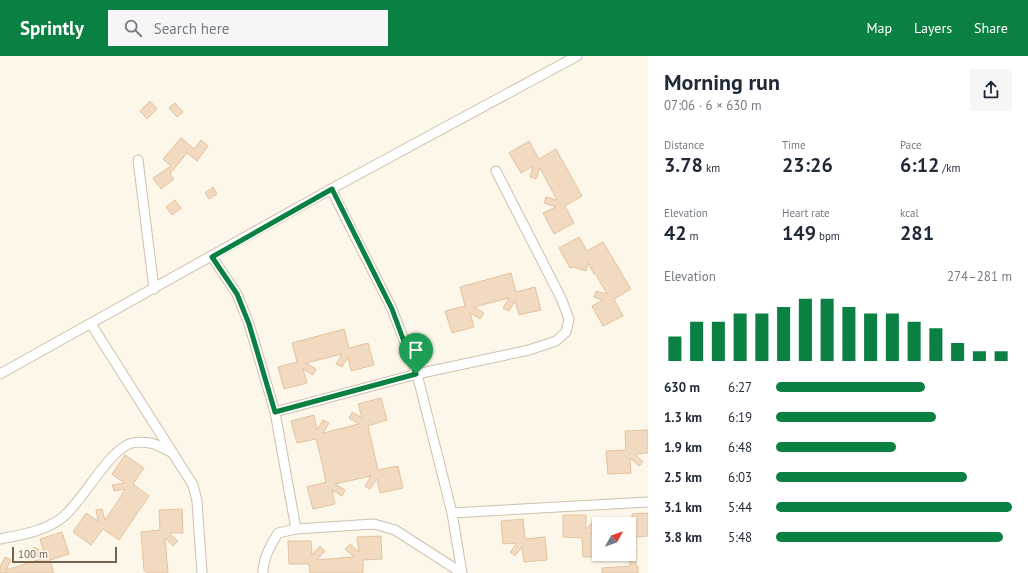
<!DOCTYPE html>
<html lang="en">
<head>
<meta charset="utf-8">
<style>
  :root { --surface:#fff; --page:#f6f6f7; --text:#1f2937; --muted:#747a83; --accent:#0b8043 }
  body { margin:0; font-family:"PT Sans",sans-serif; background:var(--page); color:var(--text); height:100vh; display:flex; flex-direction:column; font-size:15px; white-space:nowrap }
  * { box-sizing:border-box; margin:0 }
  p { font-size:13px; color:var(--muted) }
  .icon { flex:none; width:22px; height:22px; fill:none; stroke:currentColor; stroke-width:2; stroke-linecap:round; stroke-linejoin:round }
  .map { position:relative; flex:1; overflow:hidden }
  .panel { display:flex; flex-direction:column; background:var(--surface); width:380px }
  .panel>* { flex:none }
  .needle { width:26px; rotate:50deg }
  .tools { position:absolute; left:592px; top:461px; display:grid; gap:8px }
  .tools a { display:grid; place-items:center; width:44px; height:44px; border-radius:0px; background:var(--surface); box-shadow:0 1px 3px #0004; font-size:20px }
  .scale { position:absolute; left:12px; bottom:10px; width:105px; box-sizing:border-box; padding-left:4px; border:2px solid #76614c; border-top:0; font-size:11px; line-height:14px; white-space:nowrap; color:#76614c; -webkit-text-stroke:3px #fffaef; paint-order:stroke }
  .pin { position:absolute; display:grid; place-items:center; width:34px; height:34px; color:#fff; margin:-41px -17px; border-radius:50% 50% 50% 0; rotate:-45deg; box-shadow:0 0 4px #0007 }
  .pin .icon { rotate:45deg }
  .round { display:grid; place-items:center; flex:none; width:42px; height:42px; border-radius:0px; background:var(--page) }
  .headline { display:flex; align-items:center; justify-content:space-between; height:68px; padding:0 16px }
  h1 { font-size:22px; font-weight:600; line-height:30px }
  .stats { display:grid; grid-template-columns:repeat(3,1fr); gap:6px; height:68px; padding:4px 16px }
  .stats div { display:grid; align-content:center }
  .stats b { font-size:20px; font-weight:600 }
  .stats small { font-size:11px; font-weight:400 }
  .stats p { font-size:11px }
  .chart { height:112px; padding:8px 16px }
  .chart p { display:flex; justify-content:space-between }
  .chart svg { width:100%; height:72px; margin-top:4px; stroke:var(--accent); stroke-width:6 }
  ul { padding:0 16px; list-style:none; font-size:13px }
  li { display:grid; grid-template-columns:64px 48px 1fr; align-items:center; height:30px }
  li i { height:10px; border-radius:5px; background:var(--accent) }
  header { display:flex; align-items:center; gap:24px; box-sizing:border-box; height:56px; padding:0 20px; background:var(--accent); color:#fff }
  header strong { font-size:19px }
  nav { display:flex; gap:22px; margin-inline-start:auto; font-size:14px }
  .search { width:280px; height:36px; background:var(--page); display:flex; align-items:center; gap:10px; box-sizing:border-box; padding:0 14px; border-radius:0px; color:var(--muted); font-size:15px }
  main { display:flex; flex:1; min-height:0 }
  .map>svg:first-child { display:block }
</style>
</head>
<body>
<header>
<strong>Sprintly</strong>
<div class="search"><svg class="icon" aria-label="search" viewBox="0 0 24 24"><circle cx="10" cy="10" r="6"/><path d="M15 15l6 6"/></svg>Search here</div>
<nav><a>Map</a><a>Layers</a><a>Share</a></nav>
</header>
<main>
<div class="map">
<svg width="648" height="517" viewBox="0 0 648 517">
  <rect width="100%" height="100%" fill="#fcf7e8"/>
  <!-- building -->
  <g fill="#f1dac0" stroke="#e3c3a1">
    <polygon points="150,45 157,53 147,63 140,55"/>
    <polygon points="175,47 183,56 177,61 169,52"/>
    <polygon points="181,82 194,93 201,84 208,90 197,105 187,97 170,118 174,123 161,133 153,122 171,110 163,103"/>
    <polygon points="529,85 539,103 556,93 582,140 565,150 574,167 554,178 543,157 556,151 544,147 546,141 557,144 540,112 536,123 530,121 533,110 521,117 509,97"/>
    <polygon points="213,131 217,138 209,143 205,137"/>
    <polygon points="175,144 181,152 172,159 166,151"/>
    <polygon points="579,181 587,195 603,186 631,233 614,243 623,260 603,270 592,250 603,244 594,241 596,235 607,238 595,217 594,218 588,207 586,215 573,211 570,212 559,192"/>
    <polygon points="511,217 516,236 535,231 541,254 519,259 515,245 509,255 503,252 509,242 474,251 484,257 480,263 470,257 474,271 452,277 445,255 465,250 460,231"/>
    <polygon points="344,273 349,292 368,287 374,309 351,315 348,301 342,311 336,308 342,298 306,307 316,313 313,319 303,313 307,327 284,333 278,311 297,306 292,287"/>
    <polygon points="381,342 387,364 368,370 378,414 398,410 403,432 380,437 377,423 370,433 365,430 371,420 335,428 345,434 342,440 332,434 335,448 313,453 307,431 326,426 322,407 316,383 297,387 291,365 314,359 317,374 323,364 329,367 323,377 359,368 349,362 352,356 362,362 358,348"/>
    <polygon points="648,374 648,397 635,398 643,406 639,410 630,402 631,417 608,418 606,395 626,394 625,375"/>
    <polygon points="125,399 144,412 133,428 149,440 119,484 103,473 91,489 73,476 86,457 98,465 96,454 102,453 105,464 118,445 125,433 114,435 112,429 124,427 112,418"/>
    <polygon points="182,453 183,477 169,477 178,485 173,490 165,482 168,517 147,517 147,515 144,515 141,476 160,474 159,454"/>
    <polygon points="648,457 648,480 636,481 636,488 629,481 629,469 633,472 632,458"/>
    <polygon points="563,459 586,459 586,473 594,465 599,470 591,478 599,478 599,501 583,501 582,482 563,481"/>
    <polygon points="523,463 525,483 545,481 547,504 524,506 522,491 515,500 510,496 517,487 503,488 501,465"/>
    <polygon points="62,476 69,498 50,504 54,517 0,517 0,511 5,501 11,504 6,514 41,503 31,497 34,491 44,497 40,483"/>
    <polygon points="381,480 382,503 363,504 363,517 310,517 309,508 289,508 288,485 311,485 312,499 320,490 325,495 317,504 340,502 354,501 345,493 350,488 359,496 357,481"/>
    <polygon points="629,490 636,490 636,510 638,510 638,517 602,517 602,512 630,510"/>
  </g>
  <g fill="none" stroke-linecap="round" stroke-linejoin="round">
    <!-- minor casing -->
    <g stroke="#cec0ae" stroke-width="11">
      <g id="minor">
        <polyline points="138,104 154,233"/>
        <polyline points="331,133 392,253 417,318 452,457"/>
        <polyline points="212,201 237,238 249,268 275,356 296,473"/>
        <polyline points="91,268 193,429 197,445 202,517"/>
        <polyline points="0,318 331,133 577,0"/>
        <polyline points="275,356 417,318 529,294 556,285 566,276 569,263 561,242 496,115"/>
        <path d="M 0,483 C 21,479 46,475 63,461 C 83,445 109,393 132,387 C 136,386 145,386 150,387 C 157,388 166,394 173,397"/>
        <path d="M 263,517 C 263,502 271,489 278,477 L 296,473 L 374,468 L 395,474 L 462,517"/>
        <polyline points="462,517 452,457 648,446"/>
      </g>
    </g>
    <!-- minor -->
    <use href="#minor" stroke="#fff" stroke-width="9"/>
  </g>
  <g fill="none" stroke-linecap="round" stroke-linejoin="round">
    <!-- route casing -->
    <g stroke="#fff" stroke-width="8">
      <polygon id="route" points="332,133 392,253 416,318 275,356 249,268 237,238 212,201"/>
    </g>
    <!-- route -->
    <use href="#route" stroke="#0b8043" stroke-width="5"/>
  </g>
</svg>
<div class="tools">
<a><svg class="needle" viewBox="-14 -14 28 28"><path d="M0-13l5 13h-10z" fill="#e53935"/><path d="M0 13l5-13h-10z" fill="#747a83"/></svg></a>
</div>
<div class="scale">100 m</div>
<div class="pin" style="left:416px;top:318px;background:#1e9e55"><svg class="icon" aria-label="arrive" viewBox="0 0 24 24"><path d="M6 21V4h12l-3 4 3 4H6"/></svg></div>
</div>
<section class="panel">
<div class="headline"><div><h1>Morning run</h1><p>07:06 · 6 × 630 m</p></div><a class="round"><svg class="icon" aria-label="share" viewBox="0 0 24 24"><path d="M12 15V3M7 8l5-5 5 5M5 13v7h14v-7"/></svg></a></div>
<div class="stats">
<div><p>Distance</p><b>3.78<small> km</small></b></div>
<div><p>Time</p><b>23:26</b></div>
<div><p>Pace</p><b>6:12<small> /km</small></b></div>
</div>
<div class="stats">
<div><p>Elevation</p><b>42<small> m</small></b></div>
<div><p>Heart rate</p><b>149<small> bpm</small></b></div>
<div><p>kcal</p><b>281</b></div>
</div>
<div class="chart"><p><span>Elevation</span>274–281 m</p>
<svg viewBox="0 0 160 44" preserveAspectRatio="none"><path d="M5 44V29M15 44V20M25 44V20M35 44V15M45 44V15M55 44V11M65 44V6M75 44V6M85 44V11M95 44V15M105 44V15M115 44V20M125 44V24M135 44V33M145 44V38M155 44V38"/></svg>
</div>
<ul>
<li><b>630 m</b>6:27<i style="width:63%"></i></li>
<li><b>1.3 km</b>6:19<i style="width:68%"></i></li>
<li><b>1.9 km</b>6:48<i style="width:51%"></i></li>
<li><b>2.5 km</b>6:03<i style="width:81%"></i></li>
<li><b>3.1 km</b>5:44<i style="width:100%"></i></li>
<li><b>3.8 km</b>5:48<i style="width:96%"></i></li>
</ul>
</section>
</main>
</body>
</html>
